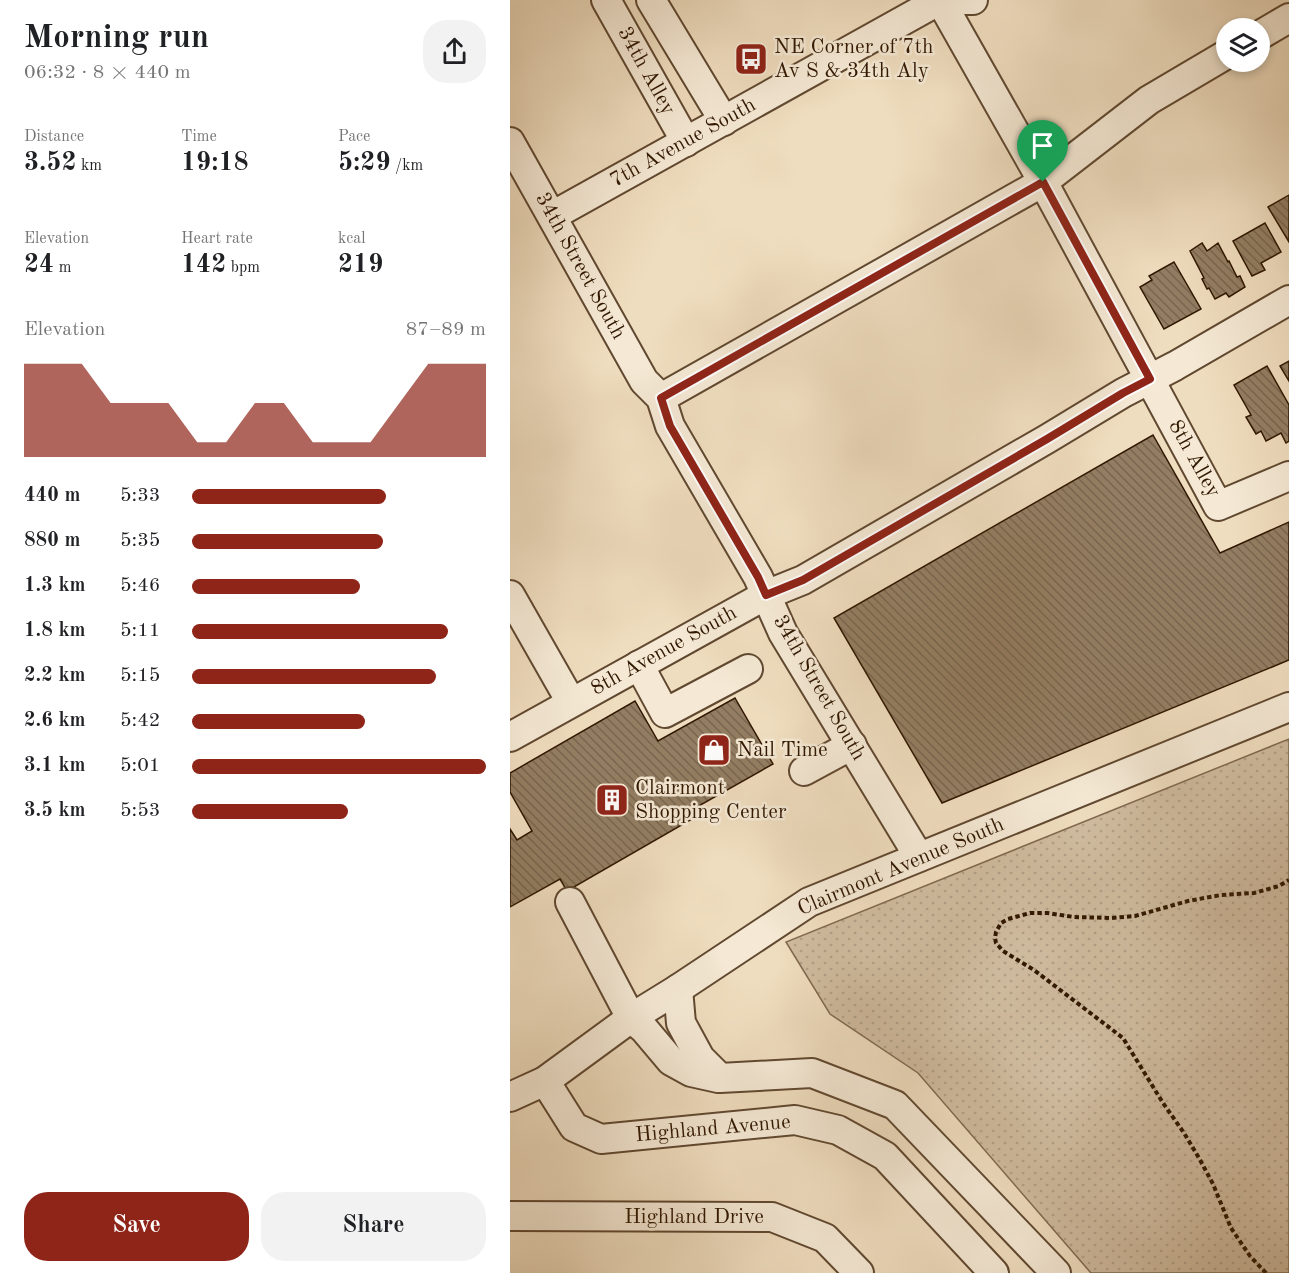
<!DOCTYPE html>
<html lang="en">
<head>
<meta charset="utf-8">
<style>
  :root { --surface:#fff; --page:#f2f2f2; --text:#202124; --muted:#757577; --accent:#8f2418 }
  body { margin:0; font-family:"Old Standard TT",serif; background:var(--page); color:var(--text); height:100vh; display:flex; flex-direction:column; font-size:22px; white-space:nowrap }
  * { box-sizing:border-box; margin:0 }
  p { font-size:20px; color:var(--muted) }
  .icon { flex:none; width:33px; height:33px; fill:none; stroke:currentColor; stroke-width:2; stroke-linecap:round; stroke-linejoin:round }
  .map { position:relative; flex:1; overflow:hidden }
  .drawer { display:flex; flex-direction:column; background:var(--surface); width:510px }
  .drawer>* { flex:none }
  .fabs { position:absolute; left:706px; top:18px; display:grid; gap:12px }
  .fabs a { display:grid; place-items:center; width:54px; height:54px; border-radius:50%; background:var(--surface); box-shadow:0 3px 9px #0003; font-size:30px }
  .pin { position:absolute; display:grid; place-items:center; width:51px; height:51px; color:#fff; margin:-62px -26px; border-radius:50% 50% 50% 0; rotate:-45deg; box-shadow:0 0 6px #0007 }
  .pin .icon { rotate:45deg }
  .round { display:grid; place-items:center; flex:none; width:63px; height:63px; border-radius:24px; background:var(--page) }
  .headline { display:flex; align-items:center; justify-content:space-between; height:102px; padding:0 24px }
  h1 { font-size:33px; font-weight:700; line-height:45px }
  .stats { display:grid; grid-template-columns:repeat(3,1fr); gap:9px; height:102px; padding:6px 24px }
  .stats div { display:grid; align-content:center }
  .stats b { font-size:26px; font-weight:700 }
  .stats small { font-size:16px; font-weight:400 }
  .stats p { font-size:16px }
  .chart { height:168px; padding:12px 24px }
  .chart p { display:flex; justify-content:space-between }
  .chart svg { width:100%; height:108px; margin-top:6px; fill:var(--accent); opacity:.7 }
  .cta { display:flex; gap:12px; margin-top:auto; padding:12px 24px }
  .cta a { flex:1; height:69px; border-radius:24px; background:var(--accent); color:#fff; font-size:24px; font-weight:700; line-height:69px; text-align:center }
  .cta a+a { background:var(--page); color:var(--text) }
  ul { padding:0 24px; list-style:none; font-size:20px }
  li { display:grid; grid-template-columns:96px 72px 1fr; align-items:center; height:45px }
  li i { height:15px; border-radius:8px; background:var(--accent) }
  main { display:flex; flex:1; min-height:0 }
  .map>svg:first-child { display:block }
</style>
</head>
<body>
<main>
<section class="drawer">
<div class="headline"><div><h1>Morning run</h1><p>06:32 · 8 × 440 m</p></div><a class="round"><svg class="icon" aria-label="share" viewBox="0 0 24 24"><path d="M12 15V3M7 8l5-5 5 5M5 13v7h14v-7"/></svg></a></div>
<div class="stats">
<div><p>Distance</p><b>3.52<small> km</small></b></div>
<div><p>Time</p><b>19:18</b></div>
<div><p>Pace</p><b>5:29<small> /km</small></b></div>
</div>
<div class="stats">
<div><p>Elevation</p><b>24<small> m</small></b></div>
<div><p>Heart rate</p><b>142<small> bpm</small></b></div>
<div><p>kcal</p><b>219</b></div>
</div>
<div class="chart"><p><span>Elevation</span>87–89 m</p>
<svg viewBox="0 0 160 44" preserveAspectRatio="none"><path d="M0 44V6L10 6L20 6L30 22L40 22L50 22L60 38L70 38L80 22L90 22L100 38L110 38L120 38L130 22L140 6L150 6L160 6V44z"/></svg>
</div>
<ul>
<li><b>440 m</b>5:33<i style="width:66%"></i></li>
<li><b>880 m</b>5:35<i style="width:65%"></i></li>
<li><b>1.3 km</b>5:46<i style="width:57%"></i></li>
<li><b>1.8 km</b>5:11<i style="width:87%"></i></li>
<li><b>2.2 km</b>5:15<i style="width:83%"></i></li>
<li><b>2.6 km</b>5:42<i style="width:59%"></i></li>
<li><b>3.1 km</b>5:01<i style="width:100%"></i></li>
<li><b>3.5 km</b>5:53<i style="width:53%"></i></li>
</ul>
<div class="cta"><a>Save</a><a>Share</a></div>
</section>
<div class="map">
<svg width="779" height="1273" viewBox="0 0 779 1273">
  <defs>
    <pattern id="grass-dots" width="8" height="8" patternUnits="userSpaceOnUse" patternTransform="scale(1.5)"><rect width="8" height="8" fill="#cfbb9f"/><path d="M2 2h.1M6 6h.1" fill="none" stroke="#b2a087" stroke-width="1.8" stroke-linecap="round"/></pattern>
    <pattern id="building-back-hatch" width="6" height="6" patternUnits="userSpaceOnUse" patternTransform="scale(1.5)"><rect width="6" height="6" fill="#937e63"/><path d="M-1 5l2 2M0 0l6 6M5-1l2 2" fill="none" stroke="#78664f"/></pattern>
  </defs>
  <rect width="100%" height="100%" fill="#efddbf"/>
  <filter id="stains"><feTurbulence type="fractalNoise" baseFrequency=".00333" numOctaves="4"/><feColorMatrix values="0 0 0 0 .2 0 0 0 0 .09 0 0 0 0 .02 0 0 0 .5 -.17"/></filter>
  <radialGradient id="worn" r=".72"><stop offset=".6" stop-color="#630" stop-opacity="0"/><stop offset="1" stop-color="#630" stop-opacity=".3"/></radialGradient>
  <!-- grass -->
  <polygon fill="url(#grass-dots)" stroke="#806950" stroke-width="1.5" points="779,739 779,1273 581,1273 408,1073 320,1014 276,942"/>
  <!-- building -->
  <g fill="url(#building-back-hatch)" stroke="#301700" stroke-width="1.5">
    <polygon points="779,195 779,242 758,207"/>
    <polygon points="755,223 771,252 751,263 755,270 742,276 723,241"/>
    <polygon points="692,243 697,251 708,243 718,262 719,261 727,277 730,276 735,287 719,297 716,293 705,299 699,288 697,289 692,279 694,278 680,251"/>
    <polygon points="664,262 691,309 654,329 630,287 642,280 639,276"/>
    <polygon points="779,361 779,381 770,366"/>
    <polygon points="757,366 779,405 779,441 776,443 771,433 756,441 751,431 746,434 736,417 741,415 724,385"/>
    <polygon points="643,435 710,553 779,522 779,660 432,803 324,618"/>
    <polygon points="225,698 263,764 185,808 189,815 57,891 50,879 0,907 0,829 7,840 22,831 0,792 0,773 125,701 148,741"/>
  </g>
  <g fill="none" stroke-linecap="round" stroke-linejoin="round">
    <!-- minor casing -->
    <g stroke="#604830" stroke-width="32">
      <g id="minor">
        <polyline points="96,0 176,142"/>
        <polyline points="141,0 214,121"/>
        <polyline points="430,0 533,182 708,506 779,476"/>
        <polyline points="750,35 779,18"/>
        <polyline points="0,142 134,381 151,398 160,426 248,577 273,633 409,857"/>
        <polyline points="42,216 430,0 463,0"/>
        <polyline points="151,398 533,182 639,100 717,54"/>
        <polyline points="0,595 61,702"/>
        <polyline points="129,665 155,713 238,669"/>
        <polyline points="0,737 256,595 293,580 537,439 613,393 665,366 779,300"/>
        <polyline points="294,771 342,745"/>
        <polyline points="60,902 121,1018 134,1029 161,1061 181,1072 208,1078"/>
        <polyline points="168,989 171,1023 190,1058 210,1078 302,1073 385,1105 546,1273"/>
        <polyline points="35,1081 64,1127 91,1139 285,1120 328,1130 375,1156 484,1273"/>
        <polyline points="0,1097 35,1081 121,1018 168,989 299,902 779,707"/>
        <polyline points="0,1216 262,1217 315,1238 349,1273"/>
      </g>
    </g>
    <!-- path -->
    <polyline stroke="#301700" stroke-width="4" stroke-dasharray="4.5 3" stroke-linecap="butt" points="756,1273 740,1256 721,1228 703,1184 689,1158 674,1133 653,1103 613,1038 524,970 493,951 486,943 485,938 486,932 491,923 498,919 520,913 537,913 564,917 601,918 625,916 678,901 711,895 744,893 769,886 779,880"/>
    <!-- minor -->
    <use href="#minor" stroke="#f5e9d5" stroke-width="28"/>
  </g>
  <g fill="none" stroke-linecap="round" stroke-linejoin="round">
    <!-- route casing -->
    <g stroke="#fff" stroke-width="12">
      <polygon id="route" points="533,182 640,379 613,393 537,439 293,580 256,595 248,577 160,426 151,398"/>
    </g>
    <!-- route -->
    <use href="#route" stroke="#8f2418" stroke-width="8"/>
  </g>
  <!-- icons -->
  <defs>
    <g id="bus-square" transform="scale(1.725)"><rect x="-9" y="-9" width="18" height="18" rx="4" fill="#8f2418" stroke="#f5e9d5"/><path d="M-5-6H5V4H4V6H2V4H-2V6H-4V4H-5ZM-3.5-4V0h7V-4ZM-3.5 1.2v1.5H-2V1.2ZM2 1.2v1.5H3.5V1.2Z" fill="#fff"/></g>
    <g id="shop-square" transform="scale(1.725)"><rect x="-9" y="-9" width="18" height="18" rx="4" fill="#8f2418" stroke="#f5e9d5"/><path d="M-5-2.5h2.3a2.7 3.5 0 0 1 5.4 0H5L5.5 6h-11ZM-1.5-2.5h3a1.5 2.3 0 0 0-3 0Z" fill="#fff"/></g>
    <g id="building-square" transform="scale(1.725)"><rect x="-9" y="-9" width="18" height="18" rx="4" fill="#8f2418" stroke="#f5e9d5"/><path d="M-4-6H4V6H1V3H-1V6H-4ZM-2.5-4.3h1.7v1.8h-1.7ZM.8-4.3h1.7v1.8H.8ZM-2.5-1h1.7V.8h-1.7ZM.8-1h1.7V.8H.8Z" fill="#fff"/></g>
  </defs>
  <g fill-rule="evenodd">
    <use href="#bus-square" x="241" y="59"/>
    <use href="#shop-square" x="204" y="750"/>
    <use href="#building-square" x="102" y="800"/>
  </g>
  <g text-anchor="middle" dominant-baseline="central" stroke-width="5" stroke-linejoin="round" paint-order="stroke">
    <!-- poi labels -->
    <g font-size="21" fill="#301700" stroke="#f5e9d5" text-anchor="start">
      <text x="264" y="47">NE Corner of 7th<tspan x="264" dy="24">Av S &amp; 34th Aly</tspan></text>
      <text x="227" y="750">Nail Time</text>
      <text x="125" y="788">Clairmont<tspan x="125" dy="24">Shopping Center</tspan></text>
    </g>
    <!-- street labels -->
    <g font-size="21" fill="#301700" stroke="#f5e9d5">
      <text transform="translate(136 71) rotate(61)">34th Alley</text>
      <text transform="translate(173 143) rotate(-29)">7th Avenue South</text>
      <text transform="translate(70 266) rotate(61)">34th Street South</text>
      <text transform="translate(684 459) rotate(61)">8th Alley</text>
      <text transform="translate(154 651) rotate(-29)">8th Avenue South</text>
      <text transform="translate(309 688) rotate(60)">34th Street South</text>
      <text transform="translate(391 867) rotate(-23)">Clairmont Avenue South</text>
      <text transform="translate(203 1129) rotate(-5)">Highland Avenue</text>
      <text x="184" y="1217">Highland Drive</text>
    </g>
  </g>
  <rect width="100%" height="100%" filter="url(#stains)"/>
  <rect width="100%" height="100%" fill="url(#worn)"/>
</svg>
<div class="fabs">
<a><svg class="icon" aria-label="layers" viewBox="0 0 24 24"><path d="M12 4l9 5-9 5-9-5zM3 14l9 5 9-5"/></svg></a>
</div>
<div class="pin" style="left:533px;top:182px;background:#1e9e55"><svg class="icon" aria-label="arrive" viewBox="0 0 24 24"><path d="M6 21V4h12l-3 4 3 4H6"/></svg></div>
</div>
</main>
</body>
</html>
